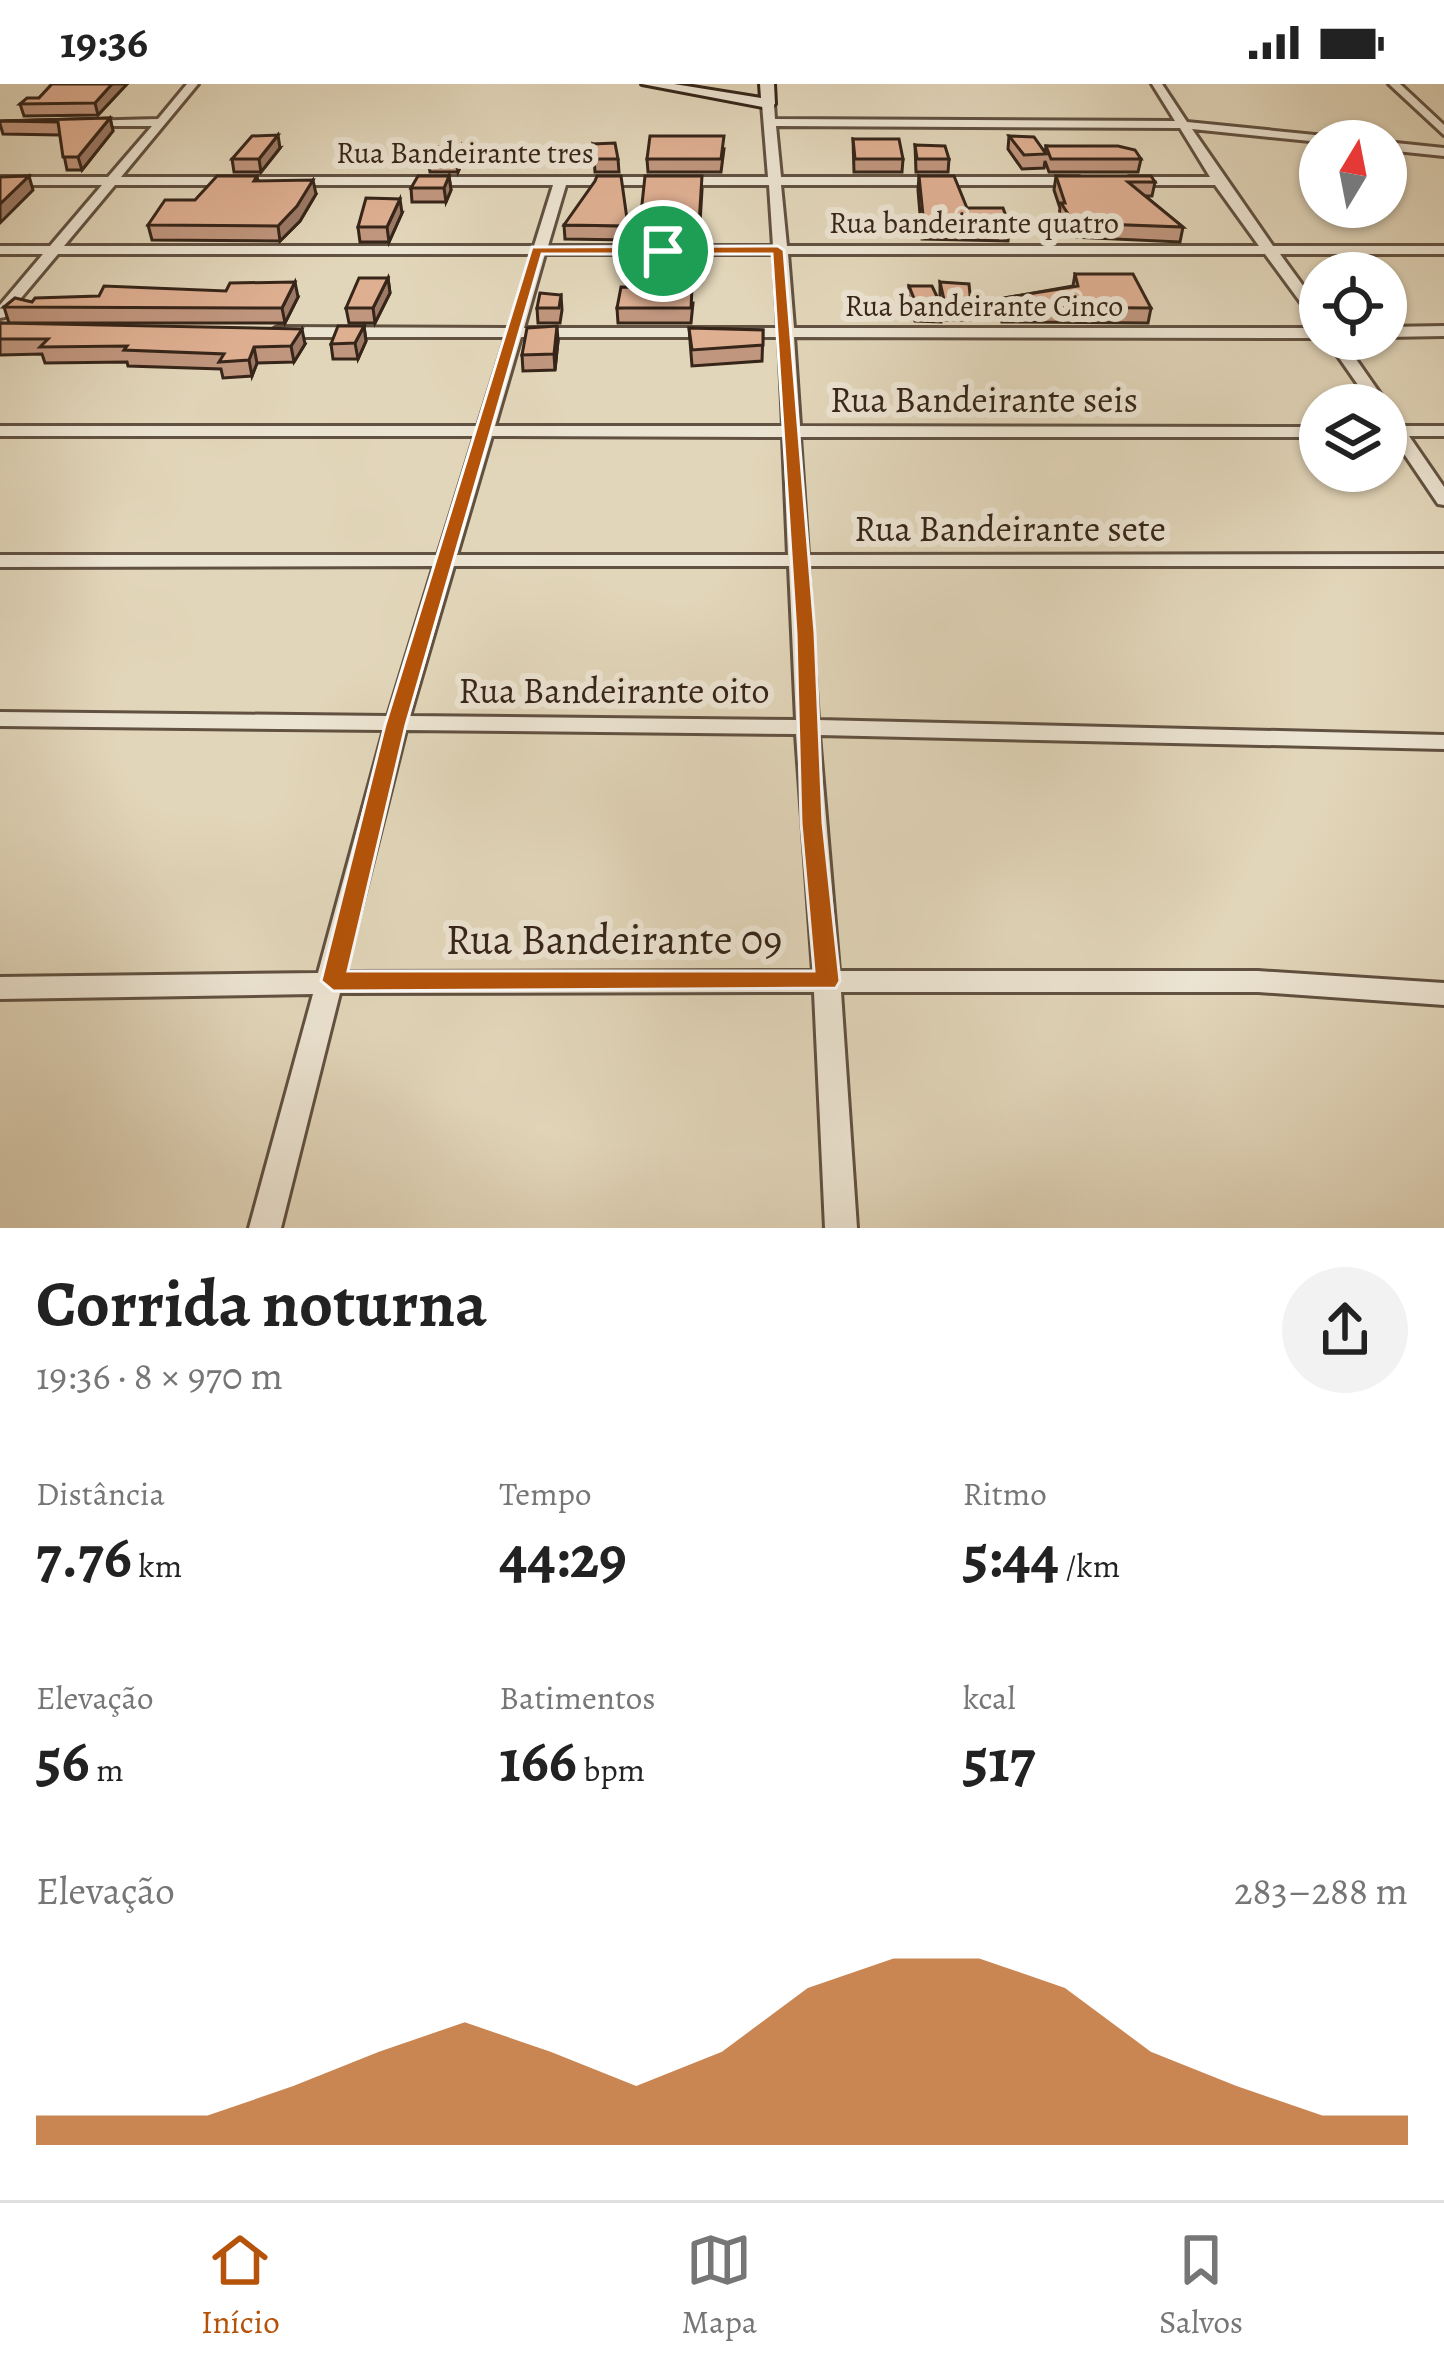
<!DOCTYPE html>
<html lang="pt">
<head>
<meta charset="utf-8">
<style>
  :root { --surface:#fff; --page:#f2f2f2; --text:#222; --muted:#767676; --line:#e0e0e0; --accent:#b45309 }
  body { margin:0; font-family:Alegreya,serif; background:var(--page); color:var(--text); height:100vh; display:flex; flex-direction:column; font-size:45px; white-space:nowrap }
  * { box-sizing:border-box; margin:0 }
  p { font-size:39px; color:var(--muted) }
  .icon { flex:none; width:66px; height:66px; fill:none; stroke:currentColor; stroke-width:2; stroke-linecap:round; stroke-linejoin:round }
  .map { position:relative; height:1144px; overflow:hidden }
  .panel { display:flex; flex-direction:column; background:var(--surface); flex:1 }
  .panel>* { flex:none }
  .needle { width:78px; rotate:10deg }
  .controls { position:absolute; left:1299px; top:36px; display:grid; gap:24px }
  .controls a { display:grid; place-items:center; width:108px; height:108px; border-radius:50%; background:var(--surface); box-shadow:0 3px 9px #0004; font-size:60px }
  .pin { position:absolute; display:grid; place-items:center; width:102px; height:102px; color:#fff; margin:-51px; border:6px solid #fff; border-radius:50%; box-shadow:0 3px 12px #0007 }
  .round { display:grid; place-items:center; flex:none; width:126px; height:126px; border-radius:63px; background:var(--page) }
  .summary { display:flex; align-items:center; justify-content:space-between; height:204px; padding:0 36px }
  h1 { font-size:66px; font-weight:700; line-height:90px }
  .figures { display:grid; grid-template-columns:repeat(3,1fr); gap:18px; height:204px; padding:12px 36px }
  .figures div { display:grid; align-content:center }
  .figures b { font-size:60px; font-weight:700 }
  .figures small { font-size:33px; font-weight:400 }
  .figures p { font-size:33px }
  .chart { height:336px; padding:24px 36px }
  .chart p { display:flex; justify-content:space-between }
  .chart svg { width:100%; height:216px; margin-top:12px; fill:var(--accent); opacity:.7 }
  .status { display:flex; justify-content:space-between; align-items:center; height:84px; padding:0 60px; background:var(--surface); direction:ltr }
  .status svg { height:33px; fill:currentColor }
  .menu { display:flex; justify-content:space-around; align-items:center; height:168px; border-top:3px solid var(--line); background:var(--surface); font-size:33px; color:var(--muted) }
  .menu a { display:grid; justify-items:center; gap:6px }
  .menu .on { color:var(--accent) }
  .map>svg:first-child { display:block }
</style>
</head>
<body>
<div class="status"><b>19:36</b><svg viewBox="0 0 49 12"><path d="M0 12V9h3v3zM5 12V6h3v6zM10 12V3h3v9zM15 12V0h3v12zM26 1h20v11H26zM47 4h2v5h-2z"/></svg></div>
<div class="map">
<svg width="1444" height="1144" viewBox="0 0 1444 1144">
  <rect width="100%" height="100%" fill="#e2d6ba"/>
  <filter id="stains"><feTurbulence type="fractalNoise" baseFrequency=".00167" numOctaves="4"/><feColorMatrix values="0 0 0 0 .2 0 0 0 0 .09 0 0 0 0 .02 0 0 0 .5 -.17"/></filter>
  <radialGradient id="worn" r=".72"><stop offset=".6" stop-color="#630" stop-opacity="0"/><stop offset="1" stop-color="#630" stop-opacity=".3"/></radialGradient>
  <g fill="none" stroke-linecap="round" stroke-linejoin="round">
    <!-- street casing -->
    <g stroke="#615141" stroke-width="6">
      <g id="street">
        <path d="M 187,0 L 198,0 L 121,93 L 768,93 L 762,20 L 768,17 L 774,20 L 775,35 L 1175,37 L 1152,0 L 1162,0 L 1187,38 L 1345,54 L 1347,57 L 1320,58 L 1192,45 L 1273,162 L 1444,162 L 1444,170 L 1280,170 L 1320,225 L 1320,240 L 1315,238 L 1265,170 L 788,170 L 794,244 L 1320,244 L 1320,254 L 794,253 L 800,342 L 1320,343 L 1320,353 L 800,353 L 808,471 L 1444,470 L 1444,482 L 808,482 L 818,636 L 1444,651 L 1444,665 L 819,651 L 839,887 L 1258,887 L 1444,899 L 1444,921 L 1258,908 L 841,908 L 857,1144 L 825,1144 L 814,908 L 340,909 L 281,1144 L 249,1144 L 313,910 L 0,915 L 0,893 L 318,889 L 384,646 L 0,642 L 0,628 L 388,632 L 434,482 L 0,483 L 0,471 L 438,471 L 475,352 L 0,352 L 0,342 L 478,342 L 506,253 L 277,253 L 269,248 L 277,243 L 509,244 L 532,170 L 58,170 L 5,233 L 0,234 L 0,221 L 43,170 L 0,170 L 0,162 L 50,162 L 102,101 L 0,101 L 0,93 L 108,93 L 152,42 L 85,42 L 79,39 L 81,37 L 158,35 ZM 776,42 L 1180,44 L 1210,93 L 1129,93 L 1123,97 L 1129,101 L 1215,101 L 1259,162 L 787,162 L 781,101 L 1079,101 L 1085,97 L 1079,93 L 781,93 ZM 115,101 L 553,101 L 534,162 L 64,162 ZM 566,101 L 769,101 L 773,162 L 548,162 ZM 545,170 L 774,170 L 778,244 L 524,244 ZM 521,253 L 779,253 L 783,342 L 495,342 ZM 492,352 L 783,353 L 788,471 L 457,471 ZM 454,482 L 789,482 L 796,636 L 410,632 ZM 406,646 L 796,650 L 813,887 L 345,888 Z"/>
        <polygon points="1389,0 1400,0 1444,41 1444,51"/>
        <polygon points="1386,58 1444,64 1444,72 1386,66"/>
        <polygon points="1444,242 1444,252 1386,253 1386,243"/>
        <polygon points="1326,255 1342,255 1388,321 1386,324 1386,321 1372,321"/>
        <polygon points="1386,325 1392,326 1402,342 1444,342 1444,352 1409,352 1444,403 1444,421 1438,420 1392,352 1386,351"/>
      </g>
    </g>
    <!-- secondary casing -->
    <g stroke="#362519" stroke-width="6">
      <polygon id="secondary" points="642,0 674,0 761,14 760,0 774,0 775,20 768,24"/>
    </g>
    <!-- street -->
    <use href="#street" fill="#ece4d2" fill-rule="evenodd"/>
    <!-- secondary -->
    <use href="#secondary" fill="#ece4d2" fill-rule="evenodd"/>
  </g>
  <!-- wall -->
  <g fill="#c0967e" stroke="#362519" stroke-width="3">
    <polygon points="52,0 127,0 98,31 24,32 20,20 39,14"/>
    <polygon points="110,34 113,47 82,86 67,86 60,51 3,50 0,40 0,37"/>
    <polygon points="1009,52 1045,69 1046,62 1141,75 1138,88 1049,88 1045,77 1044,84 1022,85 1008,65"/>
    <polygon points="853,55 903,75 902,88 854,88"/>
    <polygon points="593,60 618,75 619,88 595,88"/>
    <polygon points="915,61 949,75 948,88 916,88"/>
    <polygon points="461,63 463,76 458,88 430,88 428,75"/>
    <polygon points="280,64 261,88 234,88 232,75"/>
    <polygon points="724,65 721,88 648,88 647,75"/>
    <polygon points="257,92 258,97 316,110 300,137 280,157 152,156 148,141"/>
    <polygon points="449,92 451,106 446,118 412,118 411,104"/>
    <polygon points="919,92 967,124 1010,143 1008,157 922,155 918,106"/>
    <polygon points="1056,92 1155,98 1152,112 1145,112 1183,143 1180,158 1072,153 1059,133 1060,124 1054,106"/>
    <polygon points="702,106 699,155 641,154 640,139"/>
    <polygon points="402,129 389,158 360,158 358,143"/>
    <polygon points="564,141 628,142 629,156 565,155"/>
    <polygon points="1075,190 1151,224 1148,239 1002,238 1004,214 1073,202"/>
    <polygon points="388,194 390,209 375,239 349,239 346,224"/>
    <polygon points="940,198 971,221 970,236 943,236 942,227 941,238 915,237 908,217 909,202 940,218"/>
    <polygon points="561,211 562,226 560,239 538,239 537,224"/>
    <polygon points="298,213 285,239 9,239 4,223 32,218"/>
    <polygon points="693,219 691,239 618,239 617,224"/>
    <polygon points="0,239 305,260 294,278 257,279 252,292 223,294 221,285 128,282 127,278 45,279 42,270 0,271"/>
    <polygon points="364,242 366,257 358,275 333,275 331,260"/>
    <polygon points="689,244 763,246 762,277 692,282"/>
    <polygon points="558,257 555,286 523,287 522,271"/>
  </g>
  <!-- shaded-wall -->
  <g fill="#9c7a66" stroke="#362519" stroke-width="3">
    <polygon points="112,0 127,0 98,31 95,19"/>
    <polygon points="110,34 113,47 82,86 78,73"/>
    <polygon points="278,51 280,64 261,88 259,75"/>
    <polygon points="461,63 463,76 458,88 456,75"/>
    <polygon points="29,92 33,106 0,139 0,120"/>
    <polygon points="449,92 451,106 446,118 444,104"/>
    <polygon points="313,96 316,110 300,137 280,157 278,142"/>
    <polygon points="400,115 402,129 389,158 387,143"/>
    <polygon points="388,194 390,209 375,239 373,224"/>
    <polygon points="295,198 298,213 285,239 282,224"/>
    <polygon points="364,242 366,257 358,275 355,259"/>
    <polygon points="557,242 558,257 555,286 554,270"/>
    <polygon points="302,245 305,260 294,278 291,262"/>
    <polygon points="254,263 257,279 252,292 249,276"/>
  </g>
  <!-- building -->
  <g fill="#dfaf92" stroke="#362519" stroke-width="3">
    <polygon points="52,0 112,0 95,19 20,20 27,14 39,14"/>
    <polygon points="110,34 78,73 63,73 58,38 0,37"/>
    <polygon points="278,51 259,75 232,75 252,52"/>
    <polygon points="650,52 724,52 721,75 647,75"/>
    <polygon points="1009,52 1034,53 1046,70 1024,71"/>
    <polygon points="853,55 899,55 903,75 855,75"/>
    <polygon points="615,59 618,75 595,75 593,60"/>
    <polygon points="915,61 945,62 949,75 917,75"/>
    <polygon points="1046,62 1118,62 1135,66 1141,75 1051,75"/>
    <polygon points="435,63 461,63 456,75 428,75"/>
    <polygon points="29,92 0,120 0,93"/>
    <polygon points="217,92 257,92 254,97 313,96 297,122 278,142 148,141 165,116 195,116"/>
    <polygon points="418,92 449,92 444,104 411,104"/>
    <polygon points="597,92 621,92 628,142 564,141 595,97"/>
    <polygon points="645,92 702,92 699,140 640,139"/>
    <polygon points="919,92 954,92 967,124 1003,124 1010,143 924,141"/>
    <polygon points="1056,92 1151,92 1155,98 1128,98 1183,143 1074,139 1061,119 1065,119"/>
    <polygon points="366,114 400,115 387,143 358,143"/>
    <polygon points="1075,190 1133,190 1151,224 1004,223 1004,214 1078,202"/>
    <polygon points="359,194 388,194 373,224 346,224"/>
    <polygon points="295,198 282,224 4,223 15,214 32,218 35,214 99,212 104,202 226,207 230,199"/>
    <polygon points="940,198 969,200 971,221 945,220"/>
    <polygon points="909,202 932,202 942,223 917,222"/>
    <polygon points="621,203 692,204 691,224 617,224"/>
    <polygon points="540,209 561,211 559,224 537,224"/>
    <polygon points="0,239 302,245 291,262 254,263 249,276 219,278 224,270 124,266 127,262 40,263 48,255 0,255"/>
    <polygon points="338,242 364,242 355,259 331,260"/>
    <polygon points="557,242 554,270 522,271 527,244"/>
    <polygon points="689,244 763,246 763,261 692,266"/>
  </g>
  <!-- route -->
  <path fill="#b45309" stroke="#fff" stroke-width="3" fill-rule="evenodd" d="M 532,163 L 778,162 L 784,166 L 815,549 L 823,739 L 840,897 L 836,904 L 333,907 L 321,897 L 385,641 ZM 542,170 L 772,170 L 796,549 L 801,739 L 814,887 L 348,887 L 406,641 Z"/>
  <g text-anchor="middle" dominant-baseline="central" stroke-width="12" stroke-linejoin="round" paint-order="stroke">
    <!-- far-street labels -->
    <g font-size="30" fill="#362519" stroke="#ece4d2">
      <text x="465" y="69">Rua Bandeirante tres</text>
      <text x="974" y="139">Rua bandeirante quatro</text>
      <text x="984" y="222">Rua bandeirante Cinco</text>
    </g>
    <!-- street labels -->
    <g font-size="36" fill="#362519" stroke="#ece4d2">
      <text x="984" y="315">Rua Bandeirante seis</text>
      <text x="1010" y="444">Rua Bandeirante sete</text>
      <text x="614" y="606">Rua Bandeirante oito</text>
    </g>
    <!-- near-street labels -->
    <g font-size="42" fill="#362519" stroke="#ece4d2">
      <text x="614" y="855">Rua Bandeirante 09</text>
    </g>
  </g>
  <rect width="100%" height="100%" filter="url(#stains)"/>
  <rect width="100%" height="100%" fill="url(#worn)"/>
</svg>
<div class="controls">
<a><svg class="needle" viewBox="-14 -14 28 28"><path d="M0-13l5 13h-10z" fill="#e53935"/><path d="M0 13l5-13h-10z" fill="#767676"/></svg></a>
<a><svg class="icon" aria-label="locate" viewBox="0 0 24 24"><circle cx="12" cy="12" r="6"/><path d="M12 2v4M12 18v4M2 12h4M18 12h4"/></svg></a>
<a><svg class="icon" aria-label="layers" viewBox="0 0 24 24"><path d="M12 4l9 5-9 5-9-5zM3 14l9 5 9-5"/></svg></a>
</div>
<div class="pin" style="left:663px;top:167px;background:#1e9e55"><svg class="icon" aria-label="arrive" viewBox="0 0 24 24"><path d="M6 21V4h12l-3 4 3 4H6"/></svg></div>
</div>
<section class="panel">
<div class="summary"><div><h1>Corrida noturna</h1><p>19:36 · 8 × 970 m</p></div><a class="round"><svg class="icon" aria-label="share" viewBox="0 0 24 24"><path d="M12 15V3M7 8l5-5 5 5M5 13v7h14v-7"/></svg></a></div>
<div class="figures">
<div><p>Distância</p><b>7.76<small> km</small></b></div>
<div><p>Tempo</p><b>44:29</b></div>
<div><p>Ritmo</p><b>5:44<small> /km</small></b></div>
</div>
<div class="figures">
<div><p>Elevação</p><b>56<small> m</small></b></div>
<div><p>Batimentos</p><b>166<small> bpm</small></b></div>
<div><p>kcal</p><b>517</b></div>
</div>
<div class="chart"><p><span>Elevação</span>283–288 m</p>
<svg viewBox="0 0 160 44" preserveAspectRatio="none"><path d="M0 44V38L10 38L20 38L30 32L40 25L50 19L60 25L70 32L80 25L90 12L100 6L110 6L120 12L130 25L140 32L150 38L160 38V44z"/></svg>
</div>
</section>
<nav class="menu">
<a class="on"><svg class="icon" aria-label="home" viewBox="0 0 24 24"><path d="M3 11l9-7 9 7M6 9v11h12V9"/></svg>Início</a>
<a><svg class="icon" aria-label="map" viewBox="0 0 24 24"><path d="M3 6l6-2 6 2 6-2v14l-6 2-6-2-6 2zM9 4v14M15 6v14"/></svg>Mapa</a>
<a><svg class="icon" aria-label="saved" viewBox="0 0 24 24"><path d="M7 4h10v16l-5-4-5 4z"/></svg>Salvos</a>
</nav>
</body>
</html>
